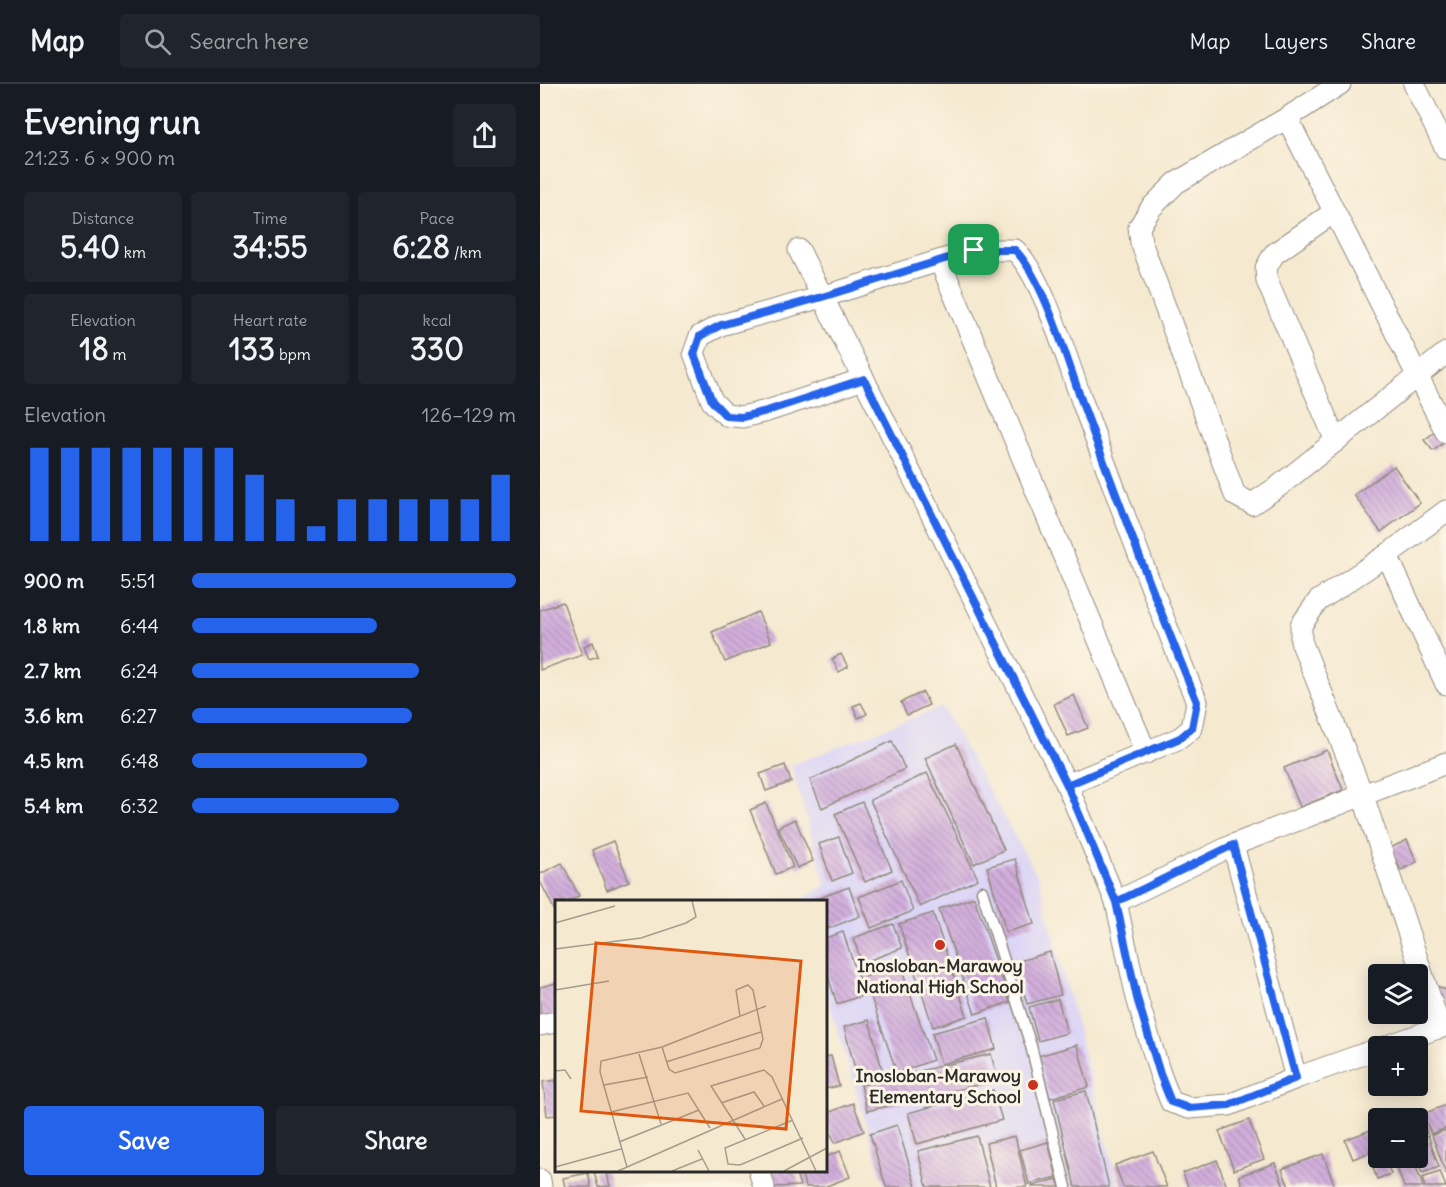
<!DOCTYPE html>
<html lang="en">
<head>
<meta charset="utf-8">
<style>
  :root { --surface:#171b24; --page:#20242c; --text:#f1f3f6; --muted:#9ea1a6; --line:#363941; --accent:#2563eb }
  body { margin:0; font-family:Delius,sans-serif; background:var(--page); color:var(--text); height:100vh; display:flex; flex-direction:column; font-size:22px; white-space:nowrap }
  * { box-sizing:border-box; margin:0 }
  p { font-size:20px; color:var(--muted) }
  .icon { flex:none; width:33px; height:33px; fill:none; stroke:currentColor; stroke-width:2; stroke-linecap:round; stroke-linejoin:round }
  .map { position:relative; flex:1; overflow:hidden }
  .drawer { display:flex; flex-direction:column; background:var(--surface); width:540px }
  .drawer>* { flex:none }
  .controls { position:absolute; left:828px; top:880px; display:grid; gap:12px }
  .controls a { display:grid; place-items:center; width:60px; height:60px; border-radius:6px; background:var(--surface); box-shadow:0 3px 15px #0003; font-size:30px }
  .pin { position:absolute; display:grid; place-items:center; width:51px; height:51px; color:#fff; margin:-26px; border-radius:12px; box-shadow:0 3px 9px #0006 }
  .round { display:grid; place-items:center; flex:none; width:63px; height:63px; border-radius:6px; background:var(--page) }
  .head { display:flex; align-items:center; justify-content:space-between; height:102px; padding:0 24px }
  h1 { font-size:33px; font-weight:700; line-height:45px }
  .figures { display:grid; grid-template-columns:repeat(3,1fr); gap:9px; height:102px; padding:6px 24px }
  .figures div { display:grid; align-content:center; border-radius:6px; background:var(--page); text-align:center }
  .figures b { font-size:30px; font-weight:700 }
  .figures small { font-size:16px; font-weight:400 }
  .figures p { font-size:16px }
  .chart { height:168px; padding:12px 24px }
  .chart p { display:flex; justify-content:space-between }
  .chart svg { width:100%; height:108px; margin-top:6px; stroke:var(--accent); stroke-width:6 }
  .primary-button { display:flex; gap:12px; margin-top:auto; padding:12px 24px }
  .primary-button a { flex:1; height:69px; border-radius:6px; background:var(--accent); color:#fff; font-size:24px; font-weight:700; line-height:69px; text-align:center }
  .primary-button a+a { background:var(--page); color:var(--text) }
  ul { padding:0 24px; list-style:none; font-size:20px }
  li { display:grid; grid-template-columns:96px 72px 1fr; align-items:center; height:45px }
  li i { height:15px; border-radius:8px; background:var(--accent) }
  header { display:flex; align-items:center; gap:36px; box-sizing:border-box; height:84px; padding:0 30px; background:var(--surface); border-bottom:2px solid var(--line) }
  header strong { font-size:28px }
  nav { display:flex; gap:33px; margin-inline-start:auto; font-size:21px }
  .search { width:420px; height:54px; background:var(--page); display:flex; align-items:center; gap:15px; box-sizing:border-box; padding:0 21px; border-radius:6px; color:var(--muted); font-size:22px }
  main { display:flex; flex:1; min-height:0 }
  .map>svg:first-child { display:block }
</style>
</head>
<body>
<header>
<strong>Map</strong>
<div class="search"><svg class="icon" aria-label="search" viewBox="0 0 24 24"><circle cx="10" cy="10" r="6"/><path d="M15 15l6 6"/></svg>Search here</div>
<nav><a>Map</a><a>Layers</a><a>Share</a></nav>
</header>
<main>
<section class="drawer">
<div class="head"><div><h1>Evening run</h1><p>21:23 · 6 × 900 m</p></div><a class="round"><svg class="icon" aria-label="share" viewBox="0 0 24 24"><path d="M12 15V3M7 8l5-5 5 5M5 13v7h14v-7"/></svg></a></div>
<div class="figures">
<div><p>Distance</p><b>5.40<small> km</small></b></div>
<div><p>Time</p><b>34:55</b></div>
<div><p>Pace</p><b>6:28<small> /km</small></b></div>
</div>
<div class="figures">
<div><p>Elevation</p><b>18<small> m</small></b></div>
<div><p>Heart rate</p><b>133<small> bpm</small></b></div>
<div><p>kcal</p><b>330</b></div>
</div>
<div class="chart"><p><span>Elevation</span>126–129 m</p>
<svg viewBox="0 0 160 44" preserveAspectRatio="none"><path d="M5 44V6M15 44V6M25 44V6M35 44V6M45 44V6M55 44V6M65 44V6M75 44V17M85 44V27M95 44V38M105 44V27M115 44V27M125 44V27M135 44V27M145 44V27M155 44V17"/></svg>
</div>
<ul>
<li><b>900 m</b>5:51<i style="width:100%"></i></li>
<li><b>1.8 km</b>6:44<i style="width:57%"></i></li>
<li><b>2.7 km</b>6:24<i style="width:70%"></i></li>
<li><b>3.6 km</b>6:27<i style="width:68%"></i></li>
<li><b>4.5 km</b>6:48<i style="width:54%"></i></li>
<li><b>5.4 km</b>6:32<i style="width:64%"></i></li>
</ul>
<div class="primary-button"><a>Save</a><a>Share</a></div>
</section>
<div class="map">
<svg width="906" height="1103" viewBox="0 0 906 1103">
  <defs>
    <pattern id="building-back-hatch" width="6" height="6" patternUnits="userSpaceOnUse" patternTransform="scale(1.5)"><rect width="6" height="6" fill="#d3afdd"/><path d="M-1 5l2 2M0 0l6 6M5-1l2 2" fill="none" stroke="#ab8fb3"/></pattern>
  </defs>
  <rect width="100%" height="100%" fill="#fcf5e5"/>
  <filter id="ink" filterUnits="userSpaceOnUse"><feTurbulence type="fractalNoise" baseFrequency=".0167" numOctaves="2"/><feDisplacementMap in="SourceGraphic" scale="12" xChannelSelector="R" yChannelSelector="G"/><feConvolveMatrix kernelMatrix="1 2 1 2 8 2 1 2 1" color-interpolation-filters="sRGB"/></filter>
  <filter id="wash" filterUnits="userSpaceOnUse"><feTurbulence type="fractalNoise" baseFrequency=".008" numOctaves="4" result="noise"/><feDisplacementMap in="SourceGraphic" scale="24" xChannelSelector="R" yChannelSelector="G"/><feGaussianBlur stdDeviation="1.35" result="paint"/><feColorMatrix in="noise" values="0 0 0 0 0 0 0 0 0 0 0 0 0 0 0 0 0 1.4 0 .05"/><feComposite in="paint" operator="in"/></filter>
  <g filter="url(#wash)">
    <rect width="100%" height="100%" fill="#f5e9d0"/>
    <!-- built -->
    <polygon fill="#dcd6f6" points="402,623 499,795 578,1103 345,1103 285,904 285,818 259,817 286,801 251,681"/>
    <g id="blocks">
      <!-- building -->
      <g fill="url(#building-back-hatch)">
        <polygon points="895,348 903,359 893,367 884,356"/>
        <polygon points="854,382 880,419 841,448 814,411"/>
        <polygon points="23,518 42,571 0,586 0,526"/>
        <polygon points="218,528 231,558 185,578 172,548"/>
        <polygon points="53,558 58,572 49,575 44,562"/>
        <polygon points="301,570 308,583 299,588 292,575"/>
        <polygon points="383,608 389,621 367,631 361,618"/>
        <polygon points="534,611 548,644 528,652 514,620"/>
        <polygon points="321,619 327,630 318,634 313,622"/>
        <polygon points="352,657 365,685 282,724 270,696"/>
        <polygon points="416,660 464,766 434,780 385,674"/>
        <polygon points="787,666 803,706 760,723 744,684"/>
        <polygon points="245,681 251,698 226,707 220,690"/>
        <polygon points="387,689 438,795 380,823 330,716"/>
        <polygon points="322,718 352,786 325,798 295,730"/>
        <polygon points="226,719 253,783 236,790 210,726"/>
        <polygon points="255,735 273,777 257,784 238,743"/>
        <polygon points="299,753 312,789 292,797 279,760"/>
        <polygon points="867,756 877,778 861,786 850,764"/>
        <polygon points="73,757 89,797 67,806 52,766"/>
        <polygon points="475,775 494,840 466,848 447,783"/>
        <polygon points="22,779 39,812 28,818 16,818 16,824 14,825 0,797 0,790"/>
        <polygon points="361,796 373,827 331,844 319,813"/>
        <polygon points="309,803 320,832 285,846 285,818 269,818"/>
        <polygon points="434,813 470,918 435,930 399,825"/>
        <polygon points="393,829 427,932 393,943 359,840"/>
        <polygon points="353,840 362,864 322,879 313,854"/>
        <polygon points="303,848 324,911 297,920 285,883 285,854"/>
        <polygon points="510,868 521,911 487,920 476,878"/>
        <polygon points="360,881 393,976 357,989 324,893"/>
        <polygon points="16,899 16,930 0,935 0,903"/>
        <polygon points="897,902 906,906 906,923 902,924"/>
        <polygon points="518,915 527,949 498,957 489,923"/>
        <polygon points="448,934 456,965 401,980 392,949"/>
        <polygon points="329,936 343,989 318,996 304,943"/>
        <polygon points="537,961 549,1003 510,1014 498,972"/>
        <polygon points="451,970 458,996 327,1027 321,1001"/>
        <polygon points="291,972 299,1002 285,1005 285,973"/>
        <polygon points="16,996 16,1031 7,1032 3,998"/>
        <polygon points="453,1006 462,1036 377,1060 368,1029"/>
        <polygon points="546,1007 569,1103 535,1103 514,1015"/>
        <polygon points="313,1019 324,1047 295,1059 285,1036 285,1030"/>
        <polygon points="906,1021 906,1044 891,1050 883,1030"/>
        <polygon points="880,1027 887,1049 878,1052 878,1035 859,1035"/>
        <polygon points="709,1036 724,1075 694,1086 679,1047"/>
        <polygon points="357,1041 376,1103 346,1103 330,1050"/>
        <polygon points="838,1043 838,1065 813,1075 805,1056"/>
        <polygon points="906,1046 906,1090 892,1051"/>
        <polygon points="888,1051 899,1083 882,1089 876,1074 878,1055"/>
        <polygon points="437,1052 450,1103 387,1103 378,1067"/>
        <polygon points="475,1052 487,1103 456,1103 446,1059"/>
        <polygon points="508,1058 517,1093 489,1100 480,1066"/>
        <polygon points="300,1067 310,1093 284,1103 266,1103 260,1086 285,1086 285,1073"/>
        <polygon points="613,1067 627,1103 583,1103 575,1081"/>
        <polygon points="783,1070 795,1103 749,1103 742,1085"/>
        <polygon points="838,1072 838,1074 845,1074 851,1090 837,1095 830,1075"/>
        <polygon points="867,1074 873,1074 883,1103 864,1103 855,1079"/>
        <polygon points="677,1076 687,1103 648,1103 643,1089"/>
        <polygon points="735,1079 744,1103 703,1103 699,1092"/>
        <polygon points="61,1086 66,1086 70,1102 58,1103 54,1088"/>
        <polygon points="228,1086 255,1086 260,1102 233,1103"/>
        <polygon points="900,1088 906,1103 885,1103 882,1094"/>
        <polygon points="48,1089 51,1103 25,1103 23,1094"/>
        <polygon points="517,1095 520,1103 492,1103 492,1102"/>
      </g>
    </g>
  </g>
  <g filter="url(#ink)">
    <use href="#blocks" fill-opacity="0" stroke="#908a7e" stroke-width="1.5"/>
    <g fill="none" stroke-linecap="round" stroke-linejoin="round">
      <!-- lane casing -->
      <g stroke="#908a7e" stroke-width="13">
        <polyline id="lane" points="442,807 491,962 526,1103"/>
      </g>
      <!-- street casing -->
      <g stroke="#908a7e" stroke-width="23">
        <g id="street">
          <polyline points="800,0 747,34 636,99 611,124 599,143 601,158 695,411 712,420 739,402 906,269"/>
          <polyline points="874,0 906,65"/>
          <polyline points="747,34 906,348"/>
          <polyline points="794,128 734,170 726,184 727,197 796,357"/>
          <polyline points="259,166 527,701 576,818 597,914 620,990 631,1018 649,1024 689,1021 756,994 838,965"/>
          <polyline points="400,177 606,669"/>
          <path d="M 324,295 L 227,327 L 202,333 L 186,331 L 172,317 L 154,269 L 160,252 L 181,241 L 282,213 L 434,166 L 475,166 C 504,195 528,279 543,320 C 580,419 616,520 657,618 L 652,644 L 640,654 L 527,701"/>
          <polyline points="847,471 906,600"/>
          <polyline points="693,761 756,994"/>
          <polyline points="576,818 693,761 906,679"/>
          <polyline points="0,941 16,938"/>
          <polyline points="900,944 823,712 761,557 761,541 778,517 847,471 906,427"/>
          <polyline points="845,963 906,941"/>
          <polyline points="219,1086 224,1103"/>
          <polyline points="0,1096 1,1103"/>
        </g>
      </g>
      <!-- lane -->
      <use href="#lane" stroke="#fff" stroke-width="10"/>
      <!-- street -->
      <use href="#street" stroke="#fff" stroke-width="21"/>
    </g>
  </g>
  <g fill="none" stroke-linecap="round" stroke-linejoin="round" filter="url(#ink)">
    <!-- route casing -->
    <g stroke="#fff" stroke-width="12">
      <path id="route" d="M 434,166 L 282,213 L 181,241 L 160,252 L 154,270 L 172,317 L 186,332 L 202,333 L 227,327 L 324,295 L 527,701 L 576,818 L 597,914 L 620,990 L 631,1018 L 649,1024 L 689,1021 L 756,994 L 693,761 L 576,818 L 527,701 L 640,654 L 652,644 L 657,618 C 617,521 580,422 544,324 C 529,282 504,195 475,166 L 434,166"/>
    </g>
    <!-- route -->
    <use href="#route" stroke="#2563eb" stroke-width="8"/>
  </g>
  <!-- markers -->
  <g fill="#c8321e" stroke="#fcf5e5" stroke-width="2">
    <circle cx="400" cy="861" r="6"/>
    <circle cx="493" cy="1001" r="6"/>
  </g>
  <g text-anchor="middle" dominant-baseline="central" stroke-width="6" stroke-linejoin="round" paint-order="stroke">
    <!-- poi labels -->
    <g font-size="18" font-weight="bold" fill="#2b2b2b" stroke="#fcf5e5">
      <text x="400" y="881">Inosloban-Marawoy<tspan x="400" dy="21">National High School</tspan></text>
      <text x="481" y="991" text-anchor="end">Inosloban-Marawoy<tspan x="481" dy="21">Elementary School</tspan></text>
    </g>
  </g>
  <!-- overview -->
  <g transform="translate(15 816)">
    <rect width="272" height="272" fill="#f5e9d0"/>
    <path fill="none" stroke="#a49d8e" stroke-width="1.5" d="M 0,23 L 60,6M 0,49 L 86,38 L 131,23 L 141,17 L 137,1M 0,90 L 54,81M 107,147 L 114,169 L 120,173 L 205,148 L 208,139 L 198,90 L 193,85 L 181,90 L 185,116M 84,154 L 106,224M 111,162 L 206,132M 0,171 L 10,170 L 16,179M 49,185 L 93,177M 166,203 L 199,192 L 209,206M 56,212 L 133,193 L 155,228M 238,220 L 170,248 L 173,264 L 185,265 L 248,238M 190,239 L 156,186 L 209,170 L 217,177 L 261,271M 64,242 L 144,210M 143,250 L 154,271M 0,267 L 66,249M 72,267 L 45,172 L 46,161 L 107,147 L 211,106M 63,271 L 227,199M 117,271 L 147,259M 229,271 L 272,248"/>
    <path fill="#df570e" fill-opacity="0.15" stroke="#df570e" stroke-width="3" d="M 41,43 L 246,61 L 231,229 L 26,211 Z"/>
    <rect width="272" height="272" fill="none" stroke="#2b2b2b" stroke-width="3"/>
  </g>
</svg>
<div class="controls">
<a><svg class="icon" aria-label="layers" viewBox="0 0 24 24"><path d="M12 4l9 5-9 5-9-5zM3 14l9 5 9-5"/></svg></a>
<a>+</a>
<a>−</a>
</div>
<div class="pin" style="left:434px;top:166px;background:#1e9e55"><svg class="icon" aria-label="arrive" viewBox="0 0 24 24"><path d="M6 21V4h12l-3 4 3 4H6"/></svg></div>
</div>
</main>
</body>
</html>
